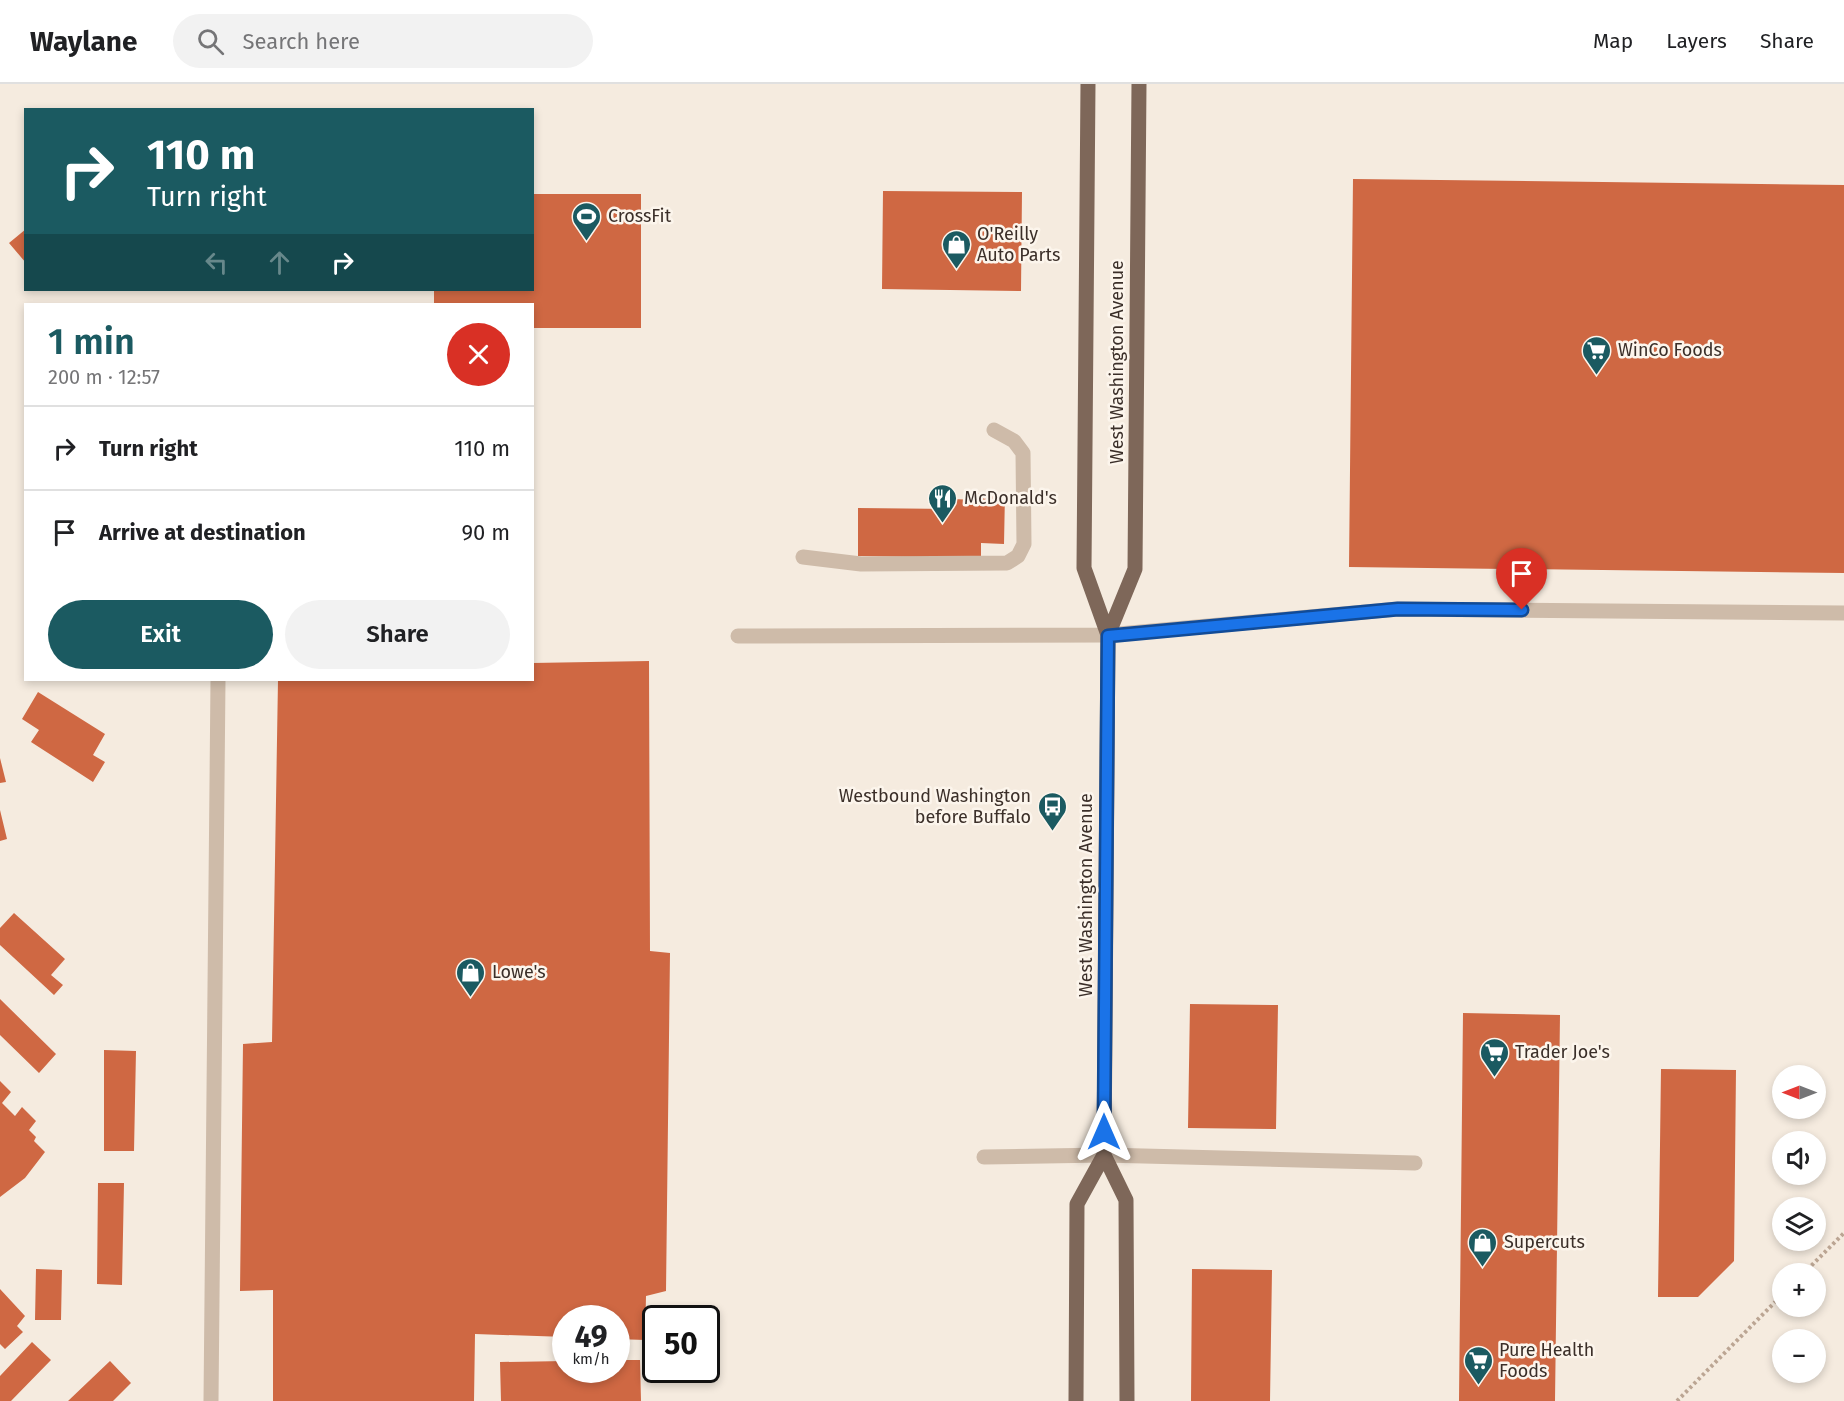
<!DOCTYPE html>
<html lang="en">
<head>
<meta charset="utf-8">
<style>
  body { margin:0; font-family:"Fira Sans",sans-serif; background:#f2f2f2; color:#202124; height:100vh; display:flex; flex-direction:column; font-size:22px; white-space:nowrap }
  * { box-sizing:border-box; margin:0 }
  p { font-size:20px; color:#757577 }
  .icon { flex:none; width:33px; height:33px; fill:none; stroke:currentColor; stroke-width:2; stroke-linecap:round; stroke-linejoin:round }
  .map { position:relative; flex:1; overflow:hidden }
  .sheet { position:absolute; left:24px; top:219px; width:510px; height:378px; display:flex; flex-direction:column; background:#fff; border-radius:0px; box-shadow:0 3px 9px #0003 }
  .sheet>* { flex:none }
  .guide { position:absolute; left:24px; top:24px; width:510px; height:183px; border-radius:0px; box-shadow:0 3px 9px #0003; background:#1b5a61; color:#fff; overflow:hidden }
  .needle { width:39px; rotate:270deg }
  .controls { position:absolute; left:1772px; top:981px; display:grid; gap:12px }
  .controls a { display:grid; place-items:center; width:54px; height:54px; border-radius:50%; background:#fff; box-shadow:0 3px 9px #0003; font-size:30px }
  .speed { position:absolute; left:552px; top:1221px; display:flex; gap:12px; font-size:30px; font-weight:700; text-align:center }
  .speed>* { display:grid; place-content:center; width:78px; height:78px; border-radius:50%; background:#fff; box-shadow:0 3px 9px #0003; line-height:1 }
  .speed small { font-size:15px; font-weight:400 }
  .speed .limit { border:3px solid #111; border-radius:9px; background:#fff; color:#111 }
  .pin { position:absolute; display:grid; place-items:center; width:51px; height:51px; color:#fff; margin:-62px -26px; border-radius:50% 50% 50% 0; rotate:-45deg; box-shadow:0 0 6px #0007 }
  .pin .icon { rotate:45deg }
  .me { position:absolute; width:66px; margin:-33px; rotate:0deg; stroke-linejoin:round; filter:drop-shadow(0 0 4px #0008) }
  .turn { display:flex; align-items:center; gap:21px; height:126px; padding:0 24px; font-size:27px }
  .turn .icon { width:78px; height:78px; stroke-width:2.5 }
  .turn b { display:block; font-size:42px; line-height:51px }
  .lanes { display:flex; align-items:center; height:57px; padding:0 24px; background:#0003; justify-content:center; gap:30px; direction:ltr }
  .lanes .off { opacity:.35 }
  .round { display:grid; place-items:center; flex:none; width:63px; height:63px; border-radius:32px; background:#f2f2f2 }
  .overview { display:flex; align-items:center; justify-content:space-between; height:102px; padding:0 24px }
  h1 { font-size:36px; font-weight:600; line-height:45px; color:#1b5a61 }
  .primary-button { display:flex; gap:12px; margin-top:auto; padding:12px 24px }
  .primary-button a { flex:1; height:69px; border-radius:36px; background:#1b5a61; color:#fff; font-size:24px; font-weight:600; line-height:69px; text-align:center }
  .primary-button a+a { background:#f2f2f2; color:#202124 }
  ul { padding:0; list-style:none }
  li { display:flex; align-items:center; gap:18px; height:84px; padding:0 24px; border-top:2px solid #e0e0e0 }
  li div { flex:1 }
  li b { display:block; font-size:22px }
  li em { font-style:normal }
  header { display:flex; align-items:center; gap:36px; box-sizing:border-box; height:84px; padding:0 30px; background:#fff; border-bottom:2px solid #e0e0e0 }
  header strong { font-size:28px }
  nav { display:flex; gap:33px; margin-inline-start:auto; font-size:21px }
  .search { width:420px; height:54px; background:#f2f2f2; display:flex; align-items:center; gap:15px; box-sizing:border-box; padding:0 21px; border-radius:33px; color:#757577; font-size:22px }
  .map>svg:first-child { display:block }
</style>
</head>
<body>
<header>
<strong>Waylane</strong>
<div class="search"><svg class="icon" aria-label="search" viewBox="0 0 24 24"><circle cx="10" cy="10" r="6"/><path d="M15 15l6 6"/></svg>Search here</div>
<nav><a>Map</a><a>Layers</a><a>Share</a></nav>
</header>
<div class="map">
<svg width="1844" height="1317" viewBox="0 0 1844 1317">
  <rect width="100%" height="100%" fill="#f5ebdf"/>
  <!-- building -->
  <path fill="#cf6843" d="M1353 95 1844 101V489L1349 483Z
    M883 107 1022 108 1021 207 882 205Z
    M532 110H641V244H532V220H434V206H532Z
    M26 145V179L9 159Z
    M978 409H1005L1004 460 981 459V474L858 472V424L952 425V415L978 416Z
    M649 577 650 867 670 869 666 1207 646 1212 645 1256 616 1255V1234H566V1253L475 1250 474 1317H273V1206L240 1207 243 960 272 958 278 596H532V579Z
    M38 608 105 650 93 671 105 678 93 698 31 658 39 646 22 635Z
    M0 674 6 698 0 699Z
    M0 726 7 755 0 757Z
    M14 829 65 875 51 891 63 901 54 911 0 861V844Z
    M0 915 56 970 39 989 0 951Z
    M1190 920 1278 921 1276 1045 1188 1044Z
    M1463 929 1560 931 1555 1317H1459Z
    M104 966 136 967 134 1067H104Z
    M1661 985 1736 986 1734 1177 1698 1213H1658Z
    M0 997 11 1008 2 1019 15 1032 22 1023 36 1037 29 1046 36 1053 34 1057 45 1068 25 1094 0 1113Z
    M98 1099H124L122 1201 97 1200Z
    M36 1185 62 1186 61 1236H35Z
    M1192 1185 1272 1186 1270 1317H1191Z
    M0 1205 25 1232 17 1242 23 1248 5 1265 0 1260Z
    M32 1258 51 1276 11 1317H0V1292Z
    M656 1271V1286H660V1292L645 1293 644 1272Z
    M616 1276H640L641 1317H501L500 1278 566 1277V1286H616Z
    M110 1277 131 1299 113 1317H68Z"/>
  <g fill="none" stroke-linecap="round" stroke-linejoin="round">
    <!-- path -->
    <path stroke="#bba593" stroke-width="4" stroke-dasharray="3 3" stroke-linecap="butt" d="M1803 1190 1844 1149
      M1677 1317 1782 1211"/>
    <!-- minor -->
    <path stroke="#cebba9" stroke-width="15" d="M803 473 861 480 1007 479 1018 472 1024 460 1023 369 1014 357 994 346
      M738 552 1108 551 1398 525 1844 529
      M984 1073 1104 1071 1415 1079
      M211 1317 218 596"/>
    <!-- major -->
    <path stroke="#7e6759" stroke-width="15" d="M1088 0 1084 484 1108 551 1104 1071 1126 1116 1127 1317
      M1108 551 1135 485 1139 0
      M1076 1317 1077 1120 1104 1071"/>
  </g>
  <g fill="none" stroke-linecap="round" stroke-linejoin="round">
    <defs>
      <path id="route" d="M1104 1048 1108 552 1398 525 1522 526"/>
    </defs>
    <!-- route casing -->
    <use href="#route" stroke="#114b97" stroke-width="15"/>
    <!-- route -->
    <use href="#route" stroke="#1a73e8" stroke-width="10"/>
  </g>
  <!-- icons -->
  <defs>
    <symbol id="stadium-pin" viewBox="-11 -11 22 30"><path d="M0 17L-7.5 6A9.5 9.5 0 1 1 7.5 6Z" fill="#1b5a61" stroke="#fcf5ec"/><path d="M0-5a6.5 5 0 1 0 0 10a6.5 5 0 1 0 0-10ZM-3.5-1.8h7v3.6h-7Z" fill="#fff"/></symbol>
    <symbol id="shop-pin" viewBox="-11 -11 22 30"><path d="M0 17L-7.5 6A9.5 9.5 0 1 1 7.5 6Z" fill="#1b5a61" stroke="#fcf5ec"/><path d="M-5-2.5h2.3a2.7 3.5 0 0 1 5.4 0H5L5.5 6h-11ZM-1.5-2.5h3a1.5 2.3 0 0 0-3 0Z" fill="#fff"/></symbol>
    <symbol id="supermarket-pin" viewBox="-11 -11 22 30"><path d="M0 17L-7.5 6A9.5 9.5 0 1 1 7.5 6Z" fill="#1b5a61" stroke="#fcf5ec"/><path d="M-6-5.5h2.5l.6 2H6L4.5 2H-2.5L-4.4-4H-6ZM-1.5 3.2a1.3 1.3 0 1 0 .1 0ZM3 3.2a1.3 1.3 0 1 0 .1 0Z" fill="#fff"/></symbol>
    <symbol id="restaurant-pin" viewBox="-11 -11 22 30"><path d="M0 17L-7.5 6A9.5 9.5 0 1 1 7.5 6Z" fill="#1b5a61" stroke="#fcf5ec"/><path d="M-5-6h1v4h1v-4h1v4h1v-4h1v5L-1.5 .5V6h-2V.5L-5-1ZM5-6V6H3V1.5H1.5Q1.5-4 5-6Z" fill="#fff"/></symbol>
    <symbol id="bus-pin" viewBox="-11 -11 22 30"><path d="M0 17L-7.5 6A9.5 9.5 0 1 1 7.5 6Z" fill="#1b5a61" stroke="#fcf5ec"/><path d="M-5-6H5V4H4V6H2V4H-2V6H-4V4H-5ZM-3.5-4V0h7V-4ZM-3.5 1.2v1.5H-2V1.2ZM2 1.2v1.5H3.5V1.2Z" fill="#fff"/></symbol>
  </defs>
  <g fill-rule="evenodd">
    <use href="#stadium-pin" x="570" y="116" width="33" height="45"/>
    <use href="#shop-pin" x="940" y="144" width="33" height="45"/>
    <use href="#supermarket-pin" x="1580" y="250" width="33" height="45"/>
    <use href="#restaurant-pin" x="926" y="398" width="33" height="45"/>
    <use href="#bus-pin" x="1036" y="706" width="33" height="45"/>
    <use href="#shop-pin" x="454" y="872" width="33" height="45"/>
    <use href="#supermarket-pin" x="1478" y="952" width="33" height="45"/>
    <use href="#shop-pin" x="1466" y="1142" width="33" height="45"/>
    <use href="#supermarket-pin" x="1462" y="1260" width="33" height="45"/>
  </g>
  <g text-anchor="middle" stroke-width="5" stroke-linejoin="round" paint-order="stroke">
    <!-- poi labels -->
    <g font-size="18" fill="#3b2f29" stroke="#fcf5ec" text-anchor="start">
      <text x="608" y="138">CrossFit</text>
      <text x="977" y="156">O'Reilly<tspan x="977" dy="21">Auto Parts</tspan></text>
      <text x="1618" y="272">WinCo Foods</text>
      <text x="964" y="420">McDonald's</text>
      <text x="1031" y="718" text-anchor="end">Westbound Washington<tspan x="1031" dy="21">before Buffalo</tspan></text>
      <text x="492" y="894">Lowe's</text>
      <text x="1515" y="974">Trader Joe's</text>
      <text x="1504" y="1164">Supercuts</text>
      <text x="1499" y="1272">Pure Health<tspan x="1499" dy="21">Foods</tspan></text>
    </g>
    <!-- street labels -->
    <g font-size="18" fill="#3b2f29" stroke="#fcf5ec">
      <text transform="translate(1117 278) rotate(-90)" y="6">West Washington Avenue</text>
      <text transform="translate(1086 811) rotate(-90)" y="6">West Washington Avenue</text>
    </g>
  </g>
</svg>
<div class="controls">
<a><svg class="needle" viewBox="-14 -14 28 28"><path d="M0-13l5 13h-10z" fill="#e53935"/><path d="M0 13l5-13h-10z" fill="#757577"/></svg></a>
<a><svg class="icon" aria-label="sound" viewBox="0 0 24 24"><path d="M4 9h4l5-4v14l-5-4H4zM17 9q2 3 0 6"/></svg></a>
<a><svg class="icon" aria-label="layers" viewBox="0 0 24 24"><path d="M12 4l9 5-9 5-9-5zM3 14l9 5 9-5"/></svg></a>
<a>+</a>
<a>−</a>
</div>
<div class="speed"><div>49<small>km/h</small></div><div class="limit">50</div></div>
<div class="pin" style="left:1522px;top:526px;background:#d93025"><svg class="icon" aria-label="arrive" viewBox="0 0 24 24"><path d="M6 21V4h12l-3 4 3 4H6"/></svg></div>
<svg class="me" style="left:1104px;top:1048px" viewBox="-20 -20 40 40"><path d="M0-17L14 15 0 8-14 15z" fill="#1a73e8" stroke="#fff" stroke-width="4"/></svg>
<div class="guide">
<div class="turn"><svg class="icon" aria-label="right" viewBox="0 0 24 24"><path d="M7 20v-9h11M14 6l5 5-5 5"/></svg><div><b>110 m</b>Turn right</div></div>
<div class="lanes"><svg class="icon off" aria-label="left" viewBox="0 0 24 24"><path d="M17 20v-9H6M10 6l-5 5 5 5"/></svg><svg class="icon off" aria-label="ahead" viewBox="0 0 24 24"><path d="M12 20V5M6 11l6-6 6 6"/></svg><svg class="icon" aria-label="right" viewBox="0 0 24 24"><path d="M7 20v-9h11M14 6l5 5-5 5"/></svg></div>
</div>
<section class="sheet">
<div class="overview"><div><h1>1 min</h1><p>200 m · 12:57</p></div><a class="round" style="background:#d93025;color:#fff"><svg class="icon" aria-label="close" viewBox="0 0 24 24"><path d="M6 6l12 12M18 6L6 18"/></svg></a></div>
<ul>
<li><svg class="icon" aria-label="right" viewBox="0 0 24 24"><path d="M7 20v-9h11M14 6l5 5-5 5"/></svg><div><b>Turn right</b></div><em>110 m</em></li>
<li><svg class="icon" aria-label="arrive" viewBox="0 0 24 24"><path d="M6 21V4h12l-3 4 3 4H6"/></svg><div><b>Arrive at destination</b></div><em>90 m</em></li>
</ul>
<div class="primary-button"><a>Exit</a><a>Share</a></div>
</section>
</div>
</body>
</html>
